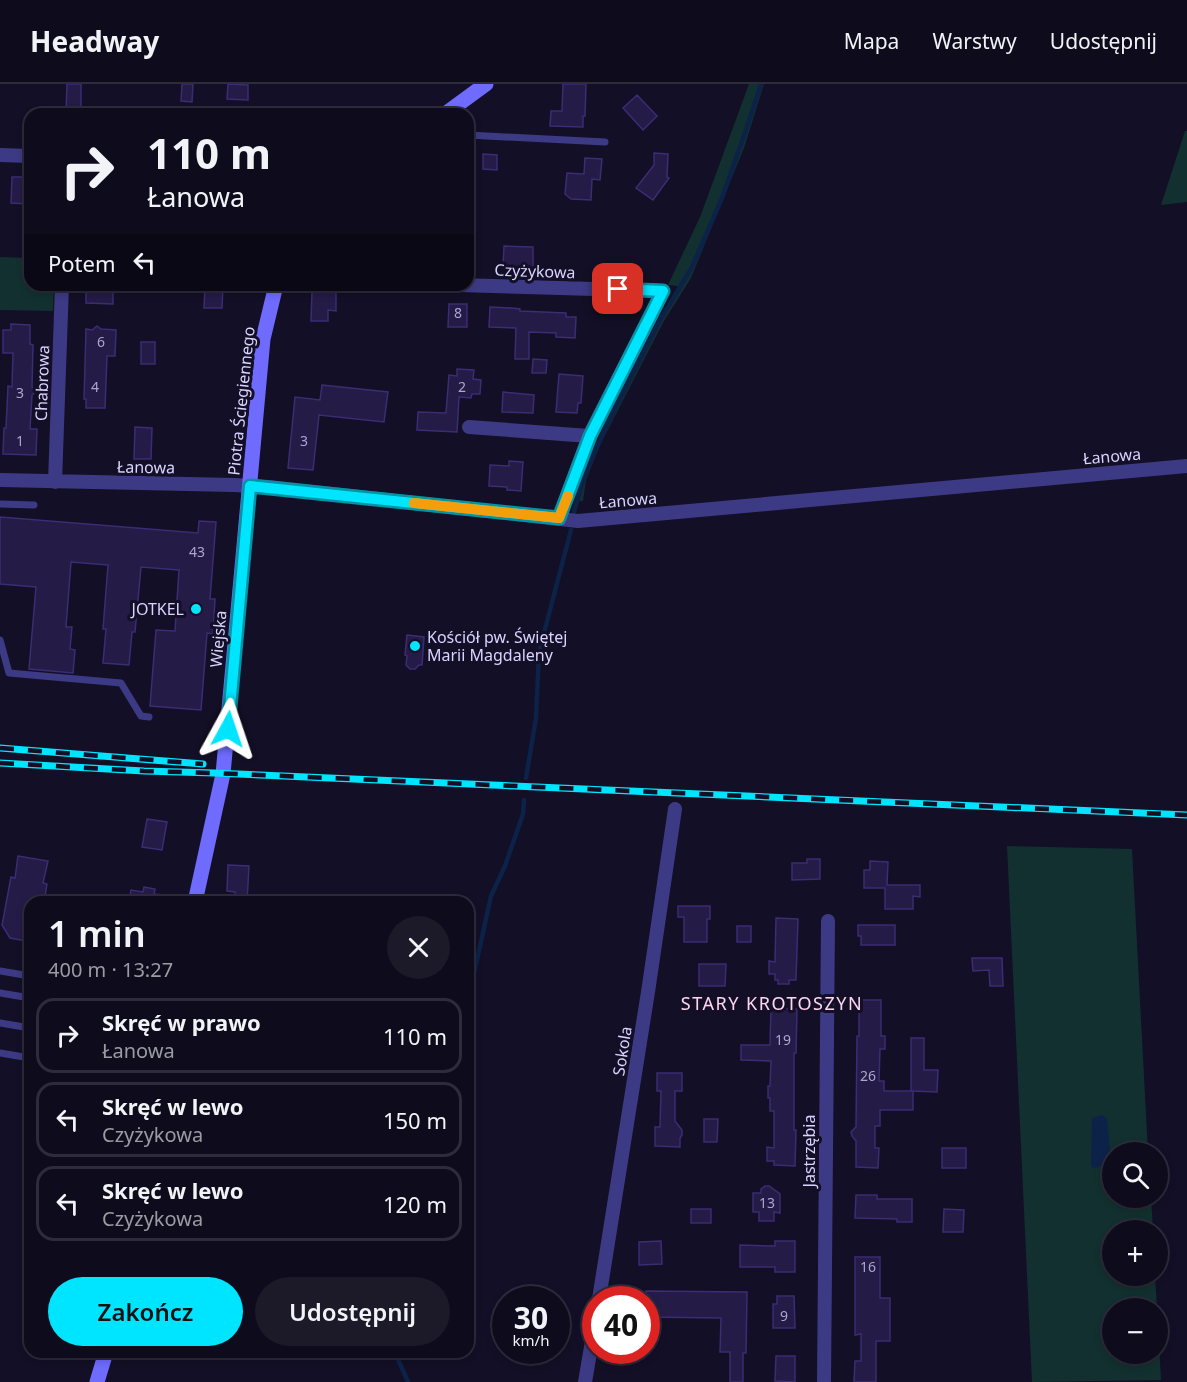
<!DOCTYPE html>
<html lang="pl">
<head>
<meta charset="utf-8">
<style>
  body { margin:0; font-family:"Noto Sans",sans-serif; background:#1c1929; color:#f1f3f6; height:100vh; display:flex; flex-direction:column; font-size:22px; white-space:nowrap }
  * { box-sizing:border-box; margin:0 }
  p { font-size:20px; color:#9b9ba3 }
  .icon { flex:none; width:33px; height:33px; fill:none; stroke:currentColor; stroke-width:2; stroke-linecap:round; stroke-linejoin:round }
  .map { position:relative; flex:1; overflow:hidden }
  .panel { position:absolute; left:24px; top:812px; width:450px; height:462px; display:flex; flex-direction:column; background:#0e0b1c; border-radius:18px; box-shadow:0 3px 9px #0003,0 0 0 2px #2e2b3b }
  .panel>* { flex:none }
  .banner { position:absolute; left:24px; top:24px; width:450px; height:183px; border-radius:18px; box-shadow:0 3px 9px #0003,0 0 0 2px #2e2b3b; background:#0e0b1c; color:#f1f3f6; overflow:hidden }
  .tools { position:absolute; left:1102px; top:1058px; display:grid; gap:12px }
  .tools a { display:grid; place-items:center; width:66px; height:66px; border-radius:50%; background:#0e0b1c; box-shadow:0 3px 9px #0003,0 0 0 2px #2e2b3b; font-size:30px }
  .speed { position:absolute; left:492px; top:1202px; display:flex; gap:12px; font-size:30px; font-weight:700; text-align:center }
  .speed>* { display:grid; place-content:center; width:78px; height:78px; border-radius:50%; background:#0e0b1c; box-shadow:0 3px 9px #0003,0 0 0 2px #2e2b3b; line-height:1 }
  .speed small { font-size:15px; font-weight:400 }
  .speed .limit { border:9px solid #d22; background:#fff; color:#111 }
  .pin { position:absolute; display:grid; place-items:center; width:51px; height:51px; color:#fff; margin:-26px; border-radius:12px; box-shadow:0 3px 9px #0006 }
  .me { position:absolute; width:66px; margin:-33px; rotate:5deg; stroke-linejoin:round; filter:drop-shadow(0 0 4px #0008) }
  .turn { display:flex; align-items:center; gap:21px; height:126px; padding:0 24px; font-size:27px }
  .turn .icon { width:78px; height:78px; stroke-width:2.5 }
  .turn b { display:block; font-size:42px; line-height:51px }
  .then { display:flex; align-items:center; height:57px; padding:0 24px; background:#0003; gap:12px; font-size:22px }
  .round { display:grid; place-items:center; flex:none; width:63px; height:63px; border-radius:32px; background:#1c1929 }
  .head { display:flex; align-items:center; justify-content:space-between; height:102px; padding:0 24px }
  h1 { font-size:36px; font-weight:600; line-height:45px }
  .primary-button { display:flex; gap:12px; margin-top:auto; padding:12px 24px }
  .primary-button a { flex:1; height:69px; border-radius:36px; background:#00e5ff; color:#111; font-size:24px; font-weight:600; line-height:69px; text-align:center }
  .primary-button a+a { background:#1c1929; color:#f1f3f6 }
  ul { padding:0; list-style:none }
  li { display:flex; align-items:center; gap:18px; height:75px; margin:0 12px 9px; padding:0 12px; border:3px solid #2e2b3b; border-radius:18px }
  li div { flex:1 }
  li b { display:block; font-size:22px }
  li em { font-style:normal }
  header { display:flex; align-items:center; gap:36px; box-sizing:border-box; height:84px; padding:0 30px; background:#0e0b1c; border-bottom:2px solid #2e2b3b }
  header strong { font-size:28px }
  nav { display:flex; gap:33px; margin-inline-start:auto; font-size:21px }
  .map>svg:first-child { display:block }
</style>
</head>
<body>
<header>
<strong>Headway</strong>
<nav><a>Mapa</a><a>Warstwy</a><a>Udostępnij</a></nav>
</header>
<div class="map">
<svg width="1187" height="1298" viewBox="0 0 1187 1298">
  <rect width="100%" height="100%" fill="#130f26"/>
  <!-- green -->
  <path fill="#12302f" d="M749 0H764L744 64 691 194 664 237 600 361 586 396 583 417H574C586 377 604 341 623 304 641 269 658 236 678 202L668 201 700 133Z
    M1185 47H1187V118L1161 121Z
    M0 173 30 174V201H54L53 227 0 226Z
    M1007 762 1132 765 1148 1068H1113V1113H1151L1153 1146H1113V1191H1155L1157 1224H1113V1269H1158V1238L1161 1296 1032 1298Z"/>
  <!-- water -->
  <path fill="#0c2248" d="M1102 1031 1107 1034 1111 1076 1106 1081 1093 1084 1091 1082 1092 1034Z"/>
  <g fill="none" stroke-linecap="round" stroke-linejoin="round">
    <!-- stream -->
    <path stroke="#0c2248" stroke-width="4.5" d="M574 428 584 393 606 343 659 238 692 183 722 114 745 49 761 0
      M526 694 536 634 539 568 571 446
      M468 917 491 812 505 782 523 730 524 716
      M397 1268V1273L408 1298"/>
  </g>
  <!-- building -->
  <path fill="#241b47" stroke="#3b2d73" stroke-width="1.5" d="M67 0H81V30H66Z
    M182 0H193L192 18 181 17Z
    M228 0 248 1V16L227 15Z
    M563 0H586L585 32H583V43L550 42 551 27H562Z
    M637 11 657 32 643 46 623 24Z
    M654 69 668 70 667 93 669 94 653 116 636 104 654 81Z
    M483 70 497 71V86L483 85Z
    M585 74 602 75 600 96 592 95 591 116 571 115 565 110 567 89 584 90Z
    M12 93H30V120L11 119Z
    M504 162 533 163V184L503 183Z
    M86 201H113V220L86 219Z
    M205 201H223L222 224H204Z
    M312 207 336 208V227L328 226V237H311Z
    M449 220H467V243H448Z
    M490 223 512 224 520 225V227L566 229V233H576L575 254 556 253V249L529 248V275H515L516 244 489 243Z
    M11 240 30 241V260L33 261 32 303 36 307 32 311 30 345H37L36 371 3 370 4 344H6L8 302 12 303 13 269H3V246H11Z
    M97 242 101 245 116 246 115 272H107L105 324H86V315H84L86 245 92 246Z
    M141 258H155V280H141Z
    M533 275 547 276 546 289H532Z
    M457 285 474 286 473 295 481 296 480 310H472L471 314 459 313 457 348 417 346 418 328 446 329 449 291 457 292Z
    M559 290 583 292 581 319H578L577 329 556 328Z
    M322 301 388 308 384 338 319 331 313 386 288 384 295 313 320 316Z
    M503 308 534 311 533 329 502 328Z
    M135 343 152 344 151 375H134Z
    M509 377 523 378 521 407 507 406V403L489 402 490 381 509 382Z
    M0 433 198 449 199 437 216 438 210 515H215L213 550 207 549 201 626 150 622 156 546 175 547 179 486 141 483 135 548H132L129 581 103 579 106 545H103L108 481 71 478 66 543H72L70 565 75 566 73 589 29 585 36 503 0 500Z
    M407 551 424 553 422 581H419L415 585H410L406 581 407 572 405 571Z
    M147 735 167 738 162 766 142 763Z
    M18 772 48 777 43 799 47 800 44 818H30V854L27 853 26 857 10 854 2 841 11 793 15 794Z
    M807 775H820V795L792 796V779H807Z
    M870 777 888 778 887 801H920V813L913 812V825H885V804H864V786H870Z
    M228 781 249 782 247 818H234L235 808 227 807Z
    M144 803 155 805 154 810 164 811 163 818H129L131 806 143 808Z
    M678 822H710V835H707V858H684V833H678Z
    M776 834 798 835 796 896H789V900H778V896H775V890H769V877L775 878Z
    M858 841H895V861H861V852H858Z
    M737 842H751V858H737Z
    M972 874H1002L1003 902H990L989 886 973 887Z
    M699 880H726L725 902H699Z
    M859 916H881V952H885V965H880L879 997H884V1007H913V1026H880V1042H875V1064H879L878 1084 856 1083V1057L852 1052 851 1048 856 1043 857 952H859Z
    M771 924 797 925 796 969H794V1046H796L795 1082 774 1081V1077H767V1063L774 1064V1027H770V1014H768V1002H770L771 977 741 976V961H770Z
    M911 954H924V986H938L937 1008 911 1007Z
    M657 989H682V1007H675V1037L682 1046V1051L680 1054V1063L655 1062V1043H660L661 1007H657Z
    M704 1035H718L717 1058H704Z
    M942 1064H966V1084H942Z
    M765 1102H769L780 1110V1129L774 1128V1137H759V1128H753V1109H761V1105Z
    M856 1111H877V1115H912V1138H897V1135L855 1134Z
    M691 1125H711V1139H691Z
    M944 1125 964 1126 963 1148H943Z
    M661 1157 662 1180 639 1181V1158Z
    M775 1157H795V1188H775V1183H740V1161L775 1162Z
    M855 1173H880V1214H890V1257H876V1298H854L855 1277H861V1250L855 1251Z
    M646 1207 747 1208 746 1269H743V1298H730V1268H720L721 1234 646 1233Z
    M777 1212H794L795 1244H773V1220H777Z
    M776 1272H795V1298L775 1297Z"/>
  <g fill="none" stroke-linecap="round" stroke-linejoin="round">
    <!-- lane -->
    <path stroke="#3d3a85" stroke-width="7" d="M468 51 605 58
      M0 420 34 421
      M0 556 9 589 121 599 141 632 149 633
      M0 887 30 892
      M0 909 30 914
      M0 939 30 944
      M0 969 30 974"/>
    <!-- street -->
    <path stroke="#3d3a85" stroke-width="14" d="M0 71 30 72
      M458 201 663 207 589 352 559 434
      M469 343 589 352
      M0 396 234 401 269 403 578 437 1187 382
      M55 398 62 201
      M599 1215 648 908 675 725
      M585 1298 596 1234
      M824 1298 828 837"/>
    <!-- secondary -->
    <path stroke="#6f6bff" stroke-width="15" d="M445 30 486 0
      M195 818 223 690 263 255 276 201
      M97 1298 106 1268"/>
    <defs>
      <path id="rail" d="M0 664 203 680
        M0 679 144 687 214 689 1187 731"/>
    </defs>
    <!-- rail casing -->
    <use href="#rail" stroke="#00e5ff" stroke-width="7"/>
    <!-- rail -->
    <use href="#rail" stroke="#130f26" stroke-width="4.5" stroke-dasharray="14" stroke-linecap="butt"/>
  </g>
  <g fill="none" stroke-linecap="round" stroke-linejoin="round">
    <defs>
      <path id="route" d="M228 645 250 402 559 434 590 352 663 207 618 205"/>
    </defs>
    <!-- route casing -->
    <use href="#route" stroke="#0095a6" stroke-width="15"/>
    <!-- route -->
    <use href="#route" stroke="#00e5ff" stroke-width="10"/>
    <!-- slow -->
    <path stroke="#f59e0b" stroke-width="10" d="M414 419 559 434 568 412"/>
  </g>
  <!-- markers -->
  <g fill="#00e5ff" stroke="#130f26" stroke-width="2">
    <circle cx="196" cy="525" r="6"/>
    <circle cx="415" cy="562" r="6"/>
  </g>
  <g text-anchor="middle" stroke-width="6" stroke-linejoin="round" paint-order="stroke">
    <!-- number labels -->
    <g font-size="14" fill="#aca6d1">
      <text x="458" y="234">8</text>
      <text x="101" y="263">6</text>
      <text x="95" y="308">4</text>
      <text x="462" y="308">2</text>
      <text x="20" y="314">3</text>
      <text x="20" y="362">1</text>
      <text x="304" y="362">3</text>
      <text x="197" y="473">43</text>
      <text x="783" y="961">19</text>
      <text x="868" y="997">26</text>
      <text x="767" y="1124">13</text>
      <text x="868" y="1188">16</text>
      <text x="784" y="1237">9</text>
    </g>
    <!-- street labels -->
    <g font-size="16" fill="#d9d4ff" stroke="#130f26">
      <text transform="translate(535 187) rotate(2)" y="6">Czyżykowa</text>
      <text transform="translate(42 299) rotate(-88)" y="6">Chabrowa</text>
      <text transform="translate(241 317) rotate(-84)" y="6">Piotra Ściegiennego</text>
      <text transform="translate(1112 372) rotate(-5)" y="6">Łanowa</text>
      <text transform="translate(146 383) rotate(1)" y="6">Łanowa</text>
      <text transform="translate(628 416) rotate(-5)" y="6">Łanowa</text>
      <text transform="translate(218 555) rotate(-85)" y="6">Wiejska</text>
      <text transform="translate(622 967) rotate(-81)" y="6">Sokola</text>
      <text transform="translate(809 1067) rotate(-90)" y="6">Jastrzębia</text>
    </g>
    <!-- poi labels -->
    <g font-size="16" fill="#d9d4ff" stroke="#130f26" text-anchor="end">
      <text x="184" y="531">JOTKEL</text>
      <text x="427" y="559" text-anchor="start">Kościół pw. Świętej<tspan x="427" dy="18">Marii Magdaleny</tspan></text>
    </g>
    <!-- neighbourhood labels -->
    <g font-size="18" letter-spacing="1.5" fill="#ffd6f0" stroke="#130f26">
      <text x="772" y="926">STARY KROTOSZYN</text>
    </g>
  </g>
</svg>
<div class="tools">
<a><svg class="icon" aria-label="search" viewBox="0 0 24 24"><circle cx="10" cy="10" r="6"/><path d="M15 15l6 6"/></svg></a>
<a>+</a>
<a>−</a>
</div>
<div class="speed"><div>30<small>km/h</small></div><div class="limit">40</div></div>
<div class="pin" style="left:618px;top:205px;background:#d93025"><svg class="icon" aria-label="arrive" viewBox="0 0 24 24"><path d="M6 21V4h12l-3 4 3 4H6"/></svg></div>
<svg class="me" style="left:228px;top:645px" viewBox="-20 -20 40 40"><path d="M0-17L14 15 0 8-14 15z" fill="#00e5ff" stroke="#fff" stroke-width="4"/></svg>
<div class="banner">
<div class="turn"><svg class="icon" aria-label="right" viewBox="0 0 24 24"><path d="M7 20v-9h11M14 6l5 5-5 5"/></svg><div><b>110 m</b>Łanowa</div></div>
<div class="then">Potem<svg class="icon" aria-label="left" viewBox="0 0 24 24"><path d="M17 20v-9H6M10 6l-5 5 5 5"/></svg></div>
</div>
<section class="panel">
<div class="head"><div><h1>1 min</h1><p>400 m · 13:27</p></div><a class="round"><svg class="icon" aria-label="close" viewBox="0 0 24 24"><path d="M6 6l12 12M18 6L6 18"/></svg></a></div>
<ul>
<li><svg class="icon" aria-label="right" viewBox="0 0 24 24"><path d="M7 20v-9h11M14 6l5 5-5 5"/></svg><div><b>Skręć w prawo</b><p>Łanowa</p></div><em>110 m</em></li>
<li><svg class="icon" aria-label="left" viewBox="0 0 24 24"><path d="M17 20v-9H6M10 6l-5 5 5 5"/></svg><div><b>Skręć w lewo</b><p>Czyżykowa</p></div><em>150 m</em></li>
<li><svg class="icon" aria-label="left" viewBox="0 0 24 24"><path d="M17 20v-9H6M10 6l-5 5 5 5"/></svg><div><b>Skręć w lewo</b><p>Czyżykowa</p></div><em>120 m</em></li>
</ul>
<div class="primary-button"><a>Zakończ</a><a>Udostępnij</a></div>
</section>
</div>
</body>
</html>
